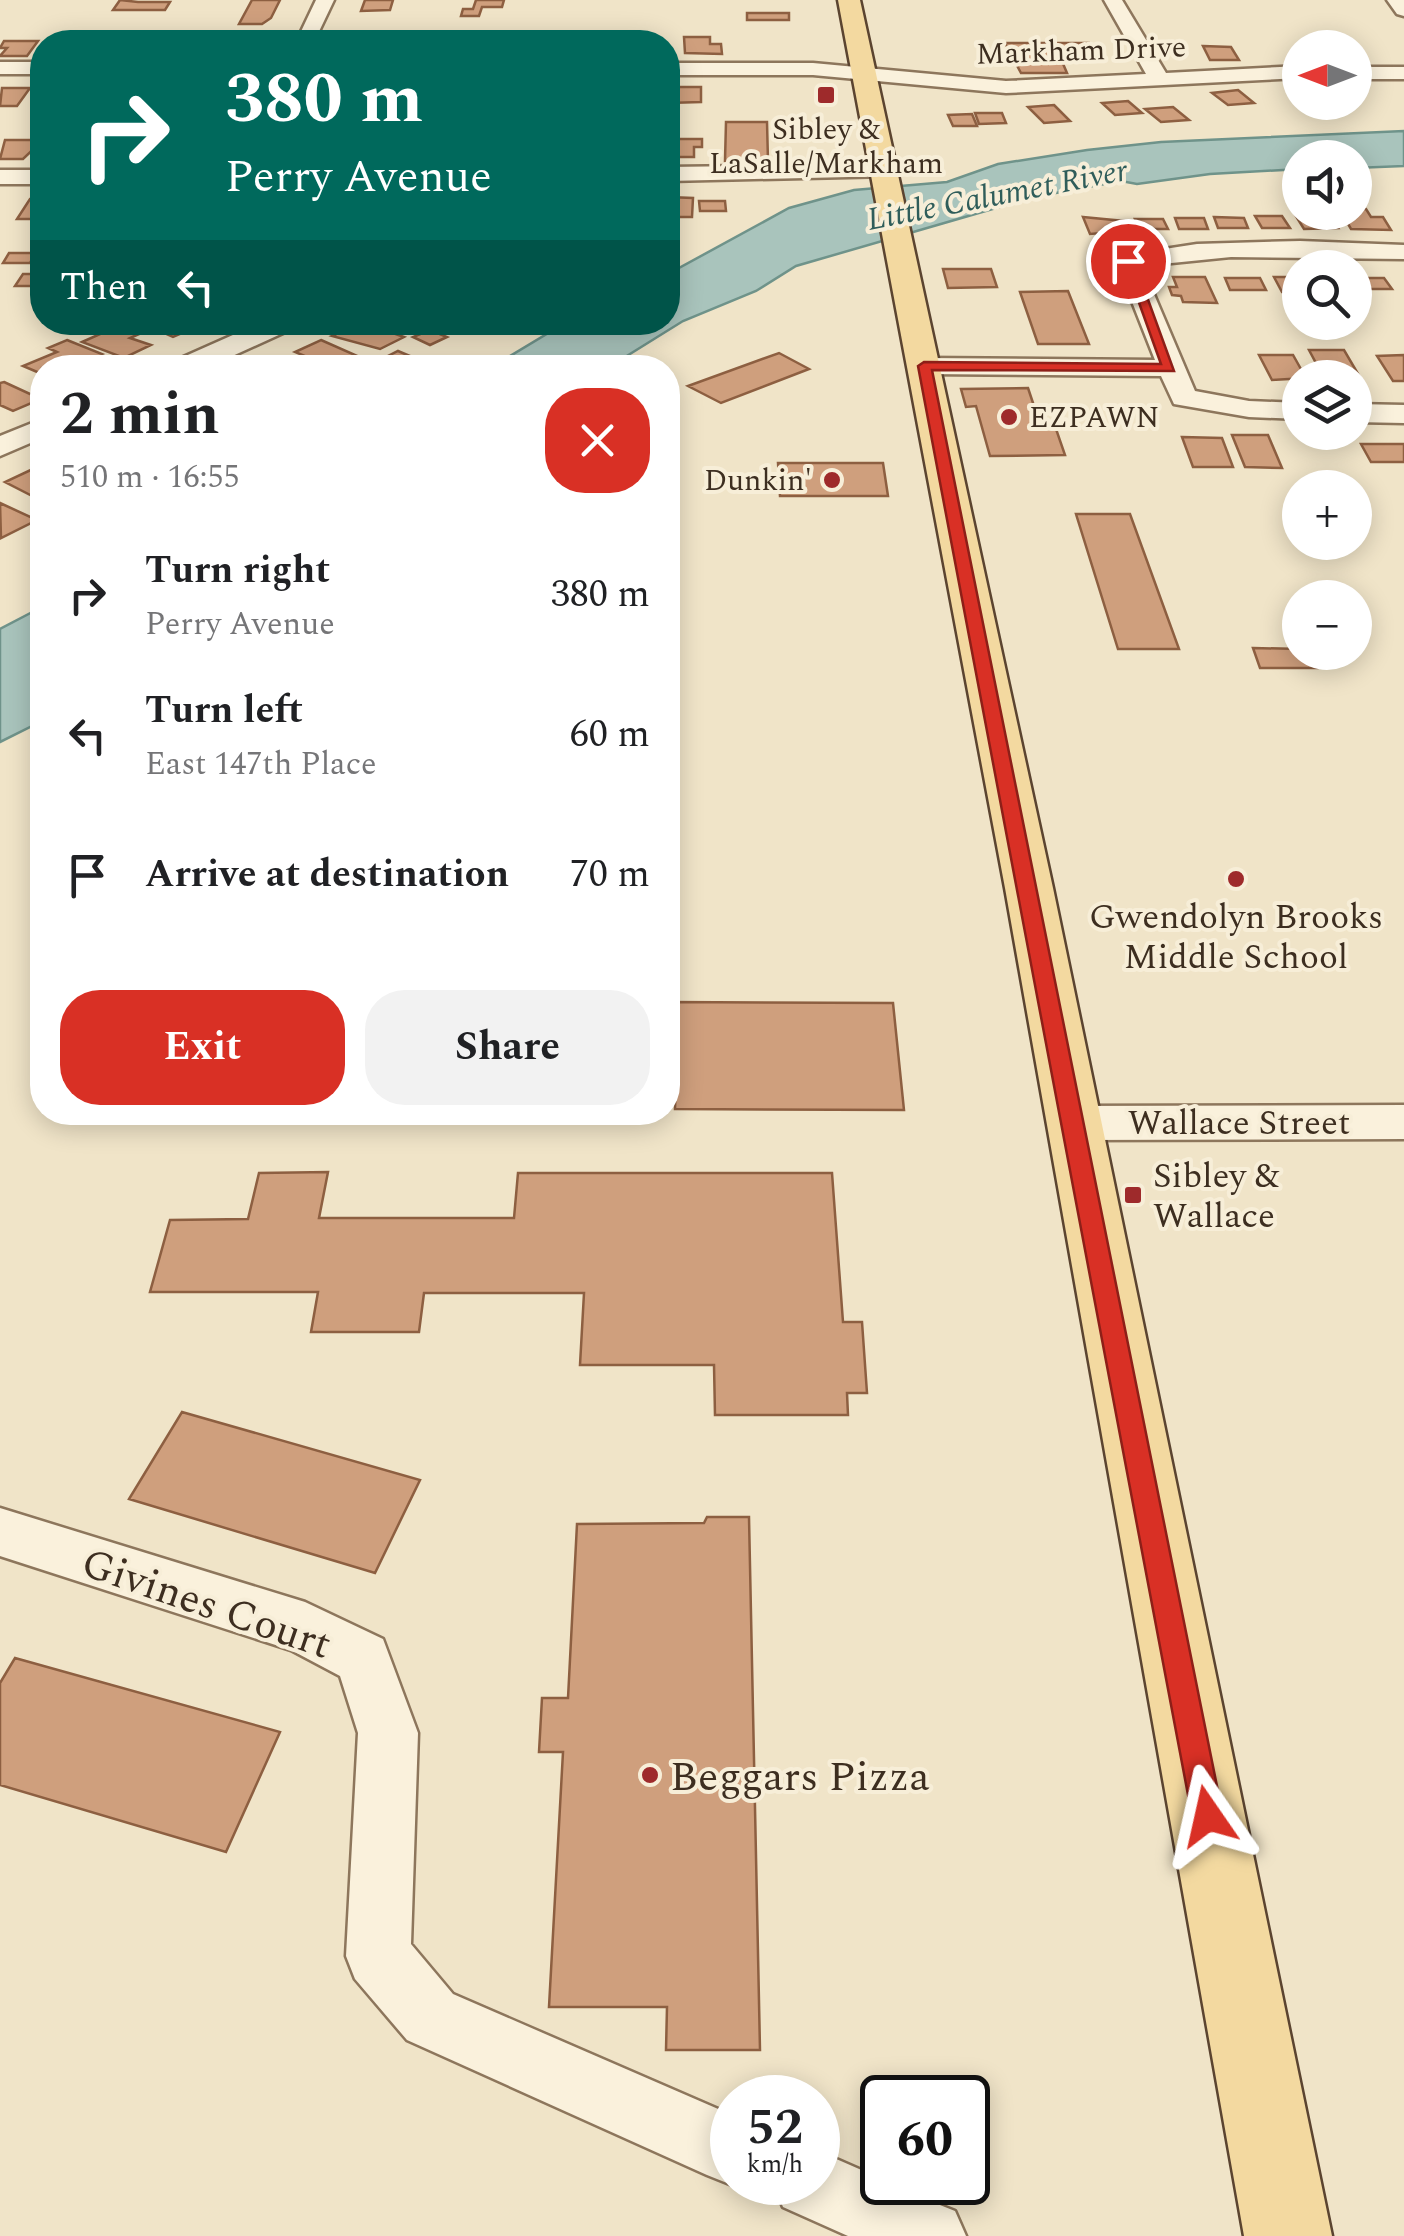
<!DOCTYPE html>
<html lang="en">
<head>
<meta charset="utf-8">
<style>
  body { margin:0; font-family:Spectral,serif; background:#f2f2f2; color:#202124; height:100vh; display:flex; flex-direction:column; font-size:38px; white-space:nowrap }
  * { box-sizing:border-box; margin:0 }
  p { font-size:32px; color:#757577 }
  .icon { flex:none; width:55px; height:55px; fill:none; stroke:currentColor; stroke-width:2; stroke-linecap:round; stroke-linejoin:round }
  .map { position:relative; flex:1; overflow:hidden }
  .side { position:absolute; left:30px; top:355px; width:650px; height:770px; display:flex; flex-direction:column; background:#fff; border-radius:40px; box-shadow:0 5px 25px #0003 }
  .side>* { flex:none }
  .hud { position:absolute; left:30px; top:30px; width:650px; height:305px; border-radius:40px; box-shadow:0 5px 25px #0003; background:#00695c; color:#fff; overflow:hidden }
  .needle { width:65px; rotate:270deg }
  .buttons { position:absolute; left:1282px; top:30px; display:grid; gap:20px }
  .buttons a { display:grid; place-items:center; width:90px; height:90px; border-radius:50%; background:#fff; box-shadow:0 5px 25px #0003; font-size:50px }
  .speed { position:absolute; left:710px; top:2075px; display:flex; gap:20px; font-size:50px; font-weight:700; text-align:center }
  .speed>* { display:grid; place-content:center; width:130px; height:130px; border-radius:50%; background:#fff; box-shadow:0 5px 25px #0003; line-height:1 }
  .speed small { font-size:25px; font-weight:400 }
  .speed .limit { border:5px solid #111; border-radius:15px; background:#fff; color:#111 }
  .pin { position:absolute; display:grid; place-items:center; width:85px; height:85px; color:#fff; margin:-42px; border:5px solid #fff; border-radius:50%; box-shadow:0 2px 10px #0007 }
  .me { position:absolute; width:110px; margin:-55px; rotate:349deg; stroke-linejoin:round; filter:drop-shadow(0 0 8px #0008) }
  .turn { display:flex; align-items:center; gap:35px; height:210px; padding:0 30px; font-size:45px }
  .turn .icon { width:130px; height:130px; stroke-width:2.5 }
  .turn b { display:block; font-size:70px; line-height:85px }
  .then { display:flex; align-items:center; height:95px; padding:0 30px; background:#0003; gap:20px; font-size:38px }
  .round { display:grid; place-items:center; flex:none; width:105px; height:105px; border-radius:40px; background:#f2f2f2 }
  .overview { display:flex; align-items:center; justify-content:space-between; height:170px; padding:0 30px }
  h1 { font-size:60px; font-weight:700; line-height:75px }
  .button { display:flex; gap:20px; margin-top:auto; padding:20px 30px }
  .button a { flex:1; height:115px; border-radius:40px; background:#d93025; color:#fff; font-size:40px; font-weight:700; line-height:115px; text-align:center }
  .button a+a { background:#f2f2f2; color:#202124 }
  ul { padding:0; list-style:none }
  li { display:flex; align-items:center; gap:30px; height:140px; padding:0 30px }
  li div { flex:1 }
  li b { display:block; font-size:38px }
  li em { font-style:normal }
  .map>svg:first-child { display:block }
</style>
</head>
<body>
<div class="map">
<svg width="1404" height="2236" viewBox="0 0 1404 2236">
  <rect width="100%" height="100%" fill="#f0e4c8"/>
  <!-- water -->
  <path fill="#a9c4bc" stroke="#6f938a" stroke-width="2.5" d="M1404 131V166L1355 168V158H1300V169L1210 174 1137 184 1121 181 1034 197 796 266 756 291 683 321 609 367 490 368 565 323 668 322V274L789 208 854 190 947 182 998 164 1087 150 1161 142Z
    M42 607V721L0 742V629Z"/>
  <!-- building -->
  <path fill="#cf9f7d" stroke="#8d5f41" stroke-width="2.5" d="M120 0 138 2H170L165 10H113Z
    M252 0H280L271 18 262 24H239Z
    M365 0H393L390 10 361 11Z
    M476 0H504L502 7H482L479 16H461L463 9H473Z
    M747 13H789V20H747Z
    M684 37H710V44H721L722 54 685 53Z
    M4 41H38L27 56H0L7 48H0Z
    M1005 43H1089L1092 52H1058L1067 73H1021Z
    M1203 46 1231 47 1239 60H1210Z
    M673 87H701V102L668 103Z
    M2 88H30L17 106H0Z
    M1238 90 1254 103 1228 105 1212 93Z
    M1128 101 1142 113 1115 115 1102 103Z
    M1054 105 1070 121 1044 123 1028 107Z
    M1173 107 1189 120 1161 122 1145 109Z
    M975 113H1002L1006 123 979 124Z
    M972 114 977 126H953L948 115Z
    M726 122H767L768 161H725Z
    M668 139H702V147H694V157H668Z
    M5 140H42V141L23 159H0Z
    M668 197 693 198 692 217H668Z
    M30 199H42V219H17Z
    M699 201H725L726 211H700Z
    M1355 209H1366L1371 217H1383L1391 230 1351 229 1344 217H1354L1352 212Z
    M1294 213H1327L1338 228 1304 229Z
    M1255 216H1282L1290 228H1262Z
    M1083 217 1124 221 1128 231 1090 234Z
    M1214 217 1244 218 1248 228H1218Z
    M1175 218H1204L1208 229H1179Z
    M1135 219H1163L1168 229H1140Z
    M9 253H36L30 263H3Z
    M943 269H991L997 287 948 288Z
    M23 274H42V286H15Z
    M1173 277H1205L1217 303 1183 302 1181 296 1172 295 1169 287H1177Z
    M1274 277H1300V292H1282Z
    M1225 278H1260L1266 290H1230Z
    M1355 278H1384L1392 289H1361Z
    M1068 291 1089 344H1038L1020 292Z
    M140 322H195L201 325 173 337Z
    M362 322 404 337 380 349 332 336Z
    M118 326 139 334 130 338 151 345 124 358 82 342Z
    M430 330 447 337 430 345 413 337Z
    M67 340 102 354 71 368H42V374L23 366 57 352 48 348Z
    M321 340 362 358 333 368 295 352Z
    M1309 350H1344L1364 384H1355V378H1324Z
    M398 351 417 359 398 367 380 360Z
    M779 353 809 369 721 403 688 386Z
    M1259 355H1293L1306 378 1272 380Z
    M1404 355V381H1393L1377 356Z
    M4 382 41 399 13 411 0 405V383Z
    M1028 388 1041 427 1055 426 1065 455 990 456 976 406 966 407 961 389Z
    M1232 435H1268L1282 468 1245 467Z
    M1182 437 1222 438 1233 467H1193Z
    M1361 444H1404V462H1371Z
    M778 463H883L888 496H780Z
    M35 468 42 472V501L5 482Z
    M0 503 37 520 1 538Z
    M1076 514H1130L1179 649H1118Z
    M1253 648 1300 649V652H1311L1317 668H1260Z
    M668 1002 893 1003 904 1110 675 1109 677 1039H668Z
    M328 1172 319 1218H514L518 1173H832L843 1322H862L867 1393H847L848 1415H715L714 1365H580L584 1293H424L419 1332H311L318 1292H150L170 1220 248 1219 259 1173Z
    M182 1412 420 1480 375 1573 129 1499Z
    M707 1517H749L760 2050H666L667 2007H549L563 1752H539L542 1698H568L577 1524 704 1523Z
    M15 1658 280 1732 226 1852 0 1785V1683Z"/>
  <g fill="none" stroke-linecap="round" stroke-linejoin="round">
    <defs>
      <path id="minor" d="M316 0H334L314 42H296Z
        M1104 0H1122L1166 73 1300 66V78L1006 93 813 75H668V63H813L1006 81 1146 74Z
        M1387 0H1404V16L1397 14Z
        M0 62H42V74H0Z
        M1355 67H1404V79H1355Z
        M884 164 895 171 892 176 668 181V167Z
        M0 170H42V184H0Z
        M1300 241 1404 245V259L1231 257 1142 266 1195 391 1249 401 1300 403V419L1249 417 1174 404 1161 376 925 374 911 366 925 358 1155 360 1116 261 1119 256 1197 244Z
        M262 322H298L294 328 206 368H169L172 362Z
        M1355 404 1404 405V423L1355 422Z
        M42 419V438L0 456V436Z
        M1404 1105V1139L1075 1140 1059 1135 1052 1123 1059 1111 1075 1106Z
        M0 1508 305 1602 383 1639 418 1733 411 1944 453 1994 732 2115V2182H737L732 2185 707 2175 407 2040 355 1979 346 1956 358 1733 340 1676 291 1650 0 1556Z
        M818 2151 882 2179V2182L955 2211 966 2236H848L783 2207 773 2182H818Z"/>
      <path id="major" d="M838 0H860L1053 888 1332 2236H1244L1005 888Z"/>
    </defs>
    <!-- minor casing -->
    <use href="#minor" stroke="#8d765c" stroke-width="5"/>
    <!-- major casing -->
    <use href="#major" stroke="#5b4430" stroke-width="5"/>
    <!-- minor -->
    <use href="#minor" fill="#faf1dc" fill-rule="evenodd"/>
    <!-- major -->
    <use href="#major" fill="#f3d9a0" fill-rule="evenodd"/>
  </g>
  <!-- route -->
  <path fill="#d93025" stroke="#8d1f18" stroke-width="2.5" d="M1123 258 1134 261 1174 371 932 370 1223 1816 1218 1826 1208 1831 1197 1826 1192 1816 918 366 924 362 1161 364Z"/>
  <!-- markers -->
  <g fill="#9e2a2b" stroke="#f7eed8" stroke-width="4">
    <rect x="816" y="85" width="20" height="20" rx="5"/>
    <circle cx="1009" cy="417" r="10"/>
    <circle cx="832" cy="480" r="10"/>
    <circle cx="1236" cy="879" r="10"/>
    <rect x="1123" y="1185" width="20" height="20" rx="5"/>
    <circle cx="650" cy="1775" r="10"/>
  </g>
  <g text-anchor="middle" stroke-width="8" stroke-linejoin="round" paint-order="stroke">
    <!-- far-street labels -->
    <g font-size="30" fill="#3d2e20" stroke="#f7eed8">
      <text transform="translate(1081 50) rotate(-2)" y="10">Markham Drive</text>
    </g>
    <!-- far-poi labels -->
    <g font-size="30" fill="#3d2e20" stroke="#f7eed8">
      <text x="826" y="139">Sibley &amp;<tspan x="826" dy="34">LaSalle/Markham</tspan></text>
      <text x="1029" y="427" text-anchor="start">EZPAWN</text>
      <text x="812" y="490" text-anchor="end">Dunkin'</text>
    </g>
    <!-- far-water labels -->
    <g font-size="32" font-style="italic" fill="#2f5d5a" stroke="#f7eed8">
      <text transform="translate(997 194) rotate(-11)" y="11">Little Calumet River</text>
    </g>
    <!-- poi labels -->
    <g font-size="35" fill="#3d2e20" stroke="#f7eed8">
      <text x="1236" y="928">Gwendolyn Brooks<tspan x="1236" dy="40">Middle School</tspan></text>
      <text x="1153" y="1187" text-anchor="start">Sibley &amp;<tspan x="1153" dy="40">Wallace</tspan></text>
    </g>
    <!-- street labels -->
    <g font-size="35" fill="#3d2e20" stroke="#f7eed8">
      <text x="1239" y="1134">Wallace Street</text>
    </g>
    <!-- near-street labels -->
    <g font-size="42" fill="#3d2e20" stroke="#f7eed8">
      <text transform="translate(207 1602) rotate(19)" y="15">Givines Court</text>
    </g>
    <!-- near-poi labels -->
    <g font-size="42" fill="#3d2e20" stroke="#f7eed8" text-anchor="start">
      <text x="670" y="1790">Beggars Pizza</text>
    </g>
  </g>
</svg>
<div class="buttons">
<a><svg class="needle" viewBox="-14 -14 28 28"><path d="M0-13l5 13h-10z" fill="#e53935"/><path d="M0 13l5-13h-10z" fill="#757577"/></svg></a>
<a><svg class="icon" aria-label="sound" viewBox="0 0 24 24"><path d="M4 9h4l5-4v14l-5-4H4zM17 9q2 3 0 6"/></svg></a>
<a><svg class="icon" aria-label="search" viewBox="0 0 24 24"><circle cx="10" cy="10" r="6"/><path d="M15 15l6 6"/></svg></a>
<a><svg class="icon" aria-label="layers" viewBox="0 0 24 24"><path d="M12 4l9 5-9 5-9-5zM3 14l9 5 9-5"/></svg></a>
<a>+</a>
<a>−</a>
</div>
<div class="speed"><div>52<small>km/h</small></div><div class="limit">60</div></div>
<div class="pin" style="left:1128px;top:261px;background:#d93025"><svg class="icon" aria-label="arrive" viewBox="0 0 24 24"><path d="M6 21V4h12l-3 4 3 4H6"/></svg></div>
<svg class="me" style="left:1208px;top:1816px" viewBox="-20 -20 40 40"><path d="M0-17L14 15 0 8-14 15z" fill="#d93025" stroke="#fff" stroke-width="4"/></svg>
<div class="hud">
<div class="turn"><svg class="icon" aria-label="right" viewBox="0 0 24 24"><path d="M7 20v-9h11M14 6l5 5-5 5"/></svg><div><b>380 m</b>Perry Avenue</div></div>
<div class="then">Then<svg class="icon" aria-label="left" viewBox="0 0 24 24"><path d="M17 20v-9H6M10 6l-5 5 5 5"/></svg></div>
</div>
<section class="side">
<div class="overview"><div><h1>2 min</h1><p>510 m · 16:55</p></div><a class="round" style="background:#d93025;color:#fff"><svg class="icon" aria-label="close" viewBox="0 0 24 24"><path d="M6 6l12 12M18 6L6 18"/></svg></a></div>
<ul>
<li><svg class="icon" aria-label="right" viewBox="0 0 24 24"><path d="M7 20v-9h11M14 6l5 5-5 5"/></svg><div><b>Turn right</b><p>Perry Avenue</p></div><em>380 m</em></li>
<li><svg class="icon" aria-label="left" viewBox="0 0 24 24"><path d="M17 20v-9H6M10 6l-5 5 5 5"/></svg><div><b>Turn left</b><p>East 147th Place</p></div><em>60 m</em></li>
<li><svg class="icon" aria-label="arrive" viewBox="0 0 24 24"><path d="M6 21V4h12l-3 4 3 4H6"/></svg><div><b>Arrive at destination</b></div><em>70 m</em></li>
</ul>
<div class="button"><a>Exit</a><a>Share</a></div>
</section>
</div>
</body>
</html>
